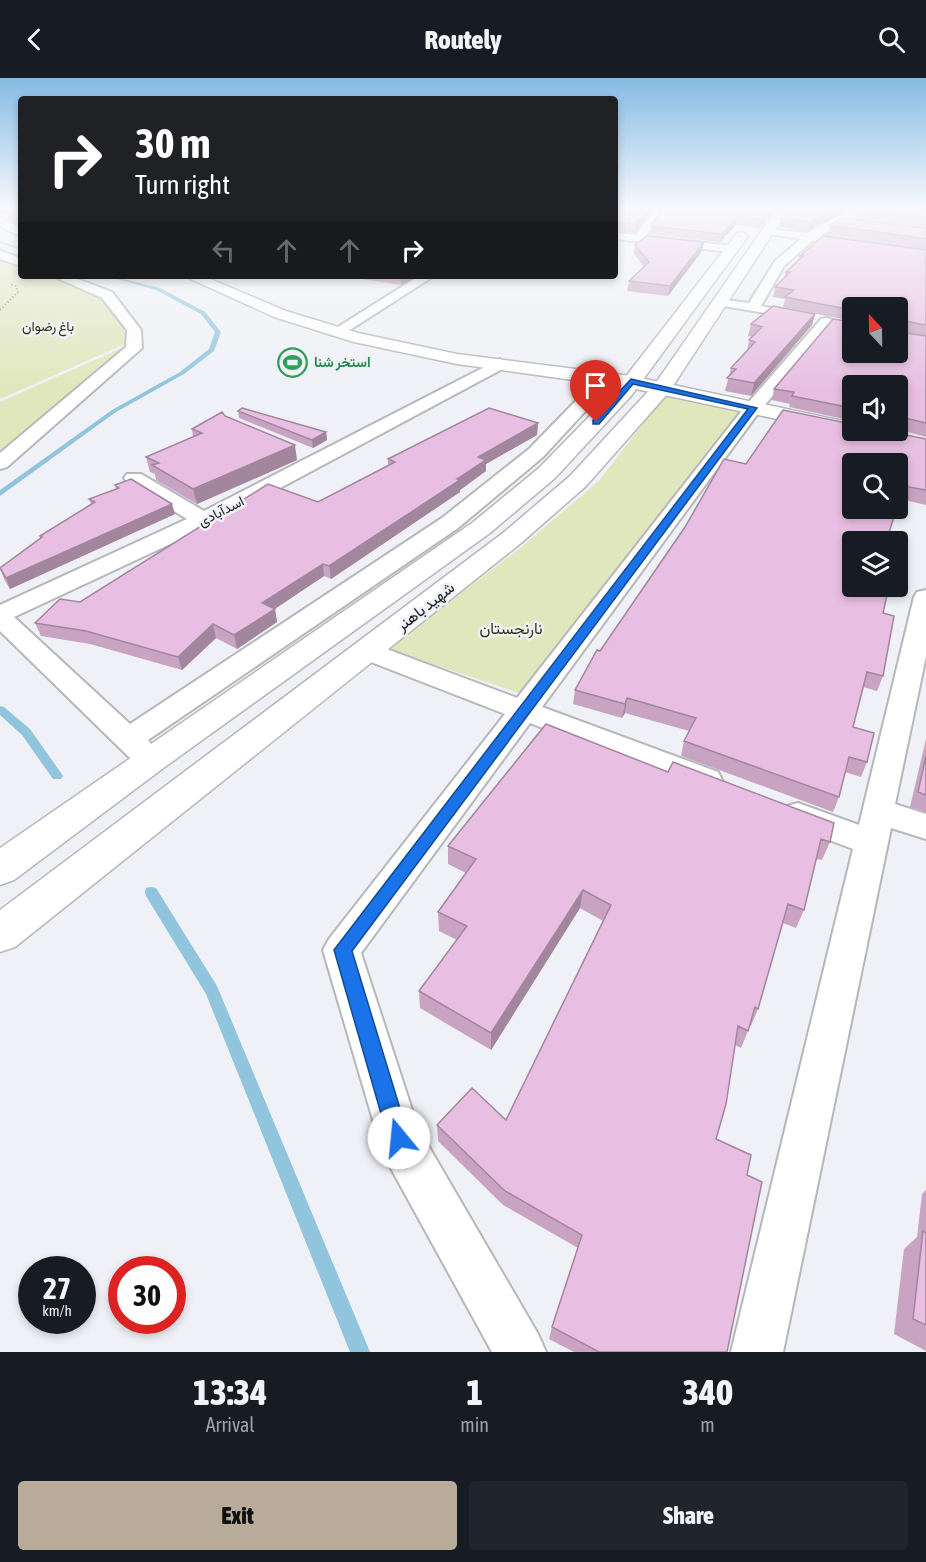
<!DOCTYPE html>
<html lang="en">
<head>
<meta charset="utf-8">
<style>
  body { margin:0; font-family:"Asap Condensed",Vazirmatn,sans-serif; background:#20242c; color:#f1f3f6; height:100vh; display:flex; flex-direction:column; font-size:22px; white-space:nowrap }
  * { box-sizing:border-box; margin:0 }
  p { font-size:20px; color:#9ea1a6 }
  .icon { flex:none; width:33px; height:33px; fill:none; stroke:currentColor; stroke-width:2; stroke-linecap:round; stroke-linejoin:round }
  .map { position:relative; height:1274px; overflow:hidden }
  .panel { display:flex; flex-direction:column; background:#171b24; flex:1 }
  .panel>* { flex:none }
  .banner { position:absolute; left:18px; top:18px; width:600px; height:183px; border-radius:6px; box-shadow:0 3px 9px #0003; background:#202124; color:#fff; overflow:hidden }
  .needle { width:39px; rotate:338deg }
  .tools { position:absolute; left:842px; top:219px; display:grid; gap:12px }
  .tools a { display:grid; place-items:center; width:66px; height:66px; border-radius:6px; background:#171b24; box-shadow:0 3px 9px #0003; font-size:30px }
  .speed { position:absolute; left:18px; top:1178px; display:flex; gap:12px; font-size:30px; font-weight:700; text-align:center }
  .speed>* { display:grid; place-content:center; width:78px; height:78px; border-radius:50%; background:#171b24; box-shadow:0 3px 9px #0003; line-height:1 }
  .speed small { font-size:15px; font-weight:400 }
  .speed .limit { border:9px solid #d22; background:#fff; color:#111 }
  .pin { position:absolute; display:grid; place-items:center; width:51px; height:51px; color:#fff; margin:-62px -26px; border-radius:50% 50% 50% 0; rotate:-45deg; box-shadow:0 0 6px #0007 }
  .pin .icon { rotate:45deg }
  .me { position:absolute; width:66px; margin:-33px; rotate:343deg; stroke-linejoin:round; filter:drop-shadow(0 0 4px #0008) }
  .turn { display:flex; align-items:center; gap:21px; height:126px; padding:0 18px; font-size:27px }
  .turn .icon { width:78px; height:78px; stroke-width:2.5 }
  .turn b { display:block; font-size:42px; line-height:51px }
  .lanes { display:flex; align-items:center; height:57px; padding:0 18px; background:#0003; justify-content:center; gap:30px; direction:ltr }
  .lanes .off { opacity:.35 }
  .eta { display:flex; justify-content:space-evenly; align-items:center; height:102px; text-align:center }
  .eta b { font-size:36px; font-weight:800; line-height:42px }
  .cta { display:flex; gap:12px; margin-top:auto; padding:12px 18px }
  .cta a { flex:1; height:69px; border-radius:6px; background:#b9ab9a; color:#111; font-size:24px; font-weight:800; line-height:69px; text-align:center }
  .cta a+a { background:#20242c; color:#f1f3f6 }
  header { display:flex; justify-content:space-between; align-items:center; height:78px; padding:0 18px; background:#171b24; font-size:27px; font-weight:800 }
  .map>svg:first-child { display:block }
</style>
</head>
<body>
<header><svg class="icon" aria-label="back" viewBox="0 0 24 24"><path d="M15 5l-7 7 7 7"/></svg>Routely<svg class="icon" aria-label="search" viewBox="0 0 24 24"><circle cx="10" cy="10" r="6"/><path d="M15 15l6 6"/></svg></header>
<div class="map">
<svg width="926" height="1274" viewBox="0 0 926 1274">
  <rect width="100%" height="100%" fill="#eff1f6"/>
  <!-- green -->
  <path fill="#e0e7bc" d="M0 182 21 189V198H49L107 217 134 262 0 321Z
    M126 268 0 374V324Z
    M670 315 752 333 531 619 388 571 519 471 599 403 658 326Z"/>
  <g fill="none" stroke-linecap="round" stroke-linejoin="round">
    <!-- stream -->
    <path fill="#90c5dd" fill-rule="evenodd" d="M0 163 21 170V172L0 165Z
      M106 198H113L160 210 205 234 221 254 214 273 184 296 116 334 0 418V412L112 332 180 294 209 271 215 254 201 236 156 212Z
      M0 628 4 629 30 651 61 695 63 698 61 701H53L22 657 0 637Z
      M151 809 156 810 217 908 370 1274H350L206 916 146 818 145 814 146 810Z"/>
    <defs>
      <path id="minor" d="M14 132H21V137L0 142V136Z
        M654 132H664L646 158 731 168 737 171 731 174 615 161V155L636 157Z
        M849 132H862L821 157 926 172V180L812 163 784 188 761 228 778 231V237L717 227V221L749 225 775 183 801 161 765 155V151L808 155Z
        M0 173 21 180V188L0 181Z
        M53 198H70L112 214 141 252 142 270 7 389 0 391V375L126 269 127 252 102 220Z
        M419 198H434L342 257H332L330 254Z
        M826 240 831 241V247L759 334 542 629 718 694 722 702 718 710 707 713 696 710 530 645 361 875 418 1050 538 1256 546 1274H492L383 1076 323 872 329 861 505 636 358 579 354 573 358 567 367 565 376 567 517 620 747 326 821 241Z
        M500 281 508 286 506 289 211 447 14 539 130 646 442 440 529 371 601 297H613L615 300 613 303 543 379 458 450 148 662 157 674 153 681 142 684 131 681 0 553V527L187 441 127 404 124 400 127 396H141L204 433Z
        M926 512V578L895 726 926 736V761L891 750 783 1274H731L853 771 787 746 782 737 787 728 798 725 859 747 914 519 917 514Z"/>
      <path id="tertiary" d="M0 141 21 149V158L0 149Z
        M184 198H203L286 233 358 255 457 276 631 298 852 345V352H861L852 357 631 310 457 286 354 264 274 239Z"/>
      <path id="secondary" d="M776 132H788L669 314 586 408 521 465 15 869 0 874V832L503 455 570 398 655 306Z
        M742 154 748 158 631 318 555 400 490 455 162 691 14 802 0 807V770L472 445 539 390 617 310 737 155Z"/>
    </defs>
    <!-- minor casing -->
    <use href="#minor" stroke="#b5b7bb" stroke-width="4"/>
    <!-- tertiary casing -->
    <use href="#tertiary" stroke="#b5b7bb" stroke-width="3"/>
    <!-- secondary casing -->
    <use href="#secondary" stroke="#b5b7bb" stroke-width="3"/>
    <!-- path -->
    <path stroke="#939598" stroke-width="2" stroke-dasharray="1.5 2" stroke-linecap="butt" d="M0 232 18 214 16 208 10 206"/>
    <!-- minor -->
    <use href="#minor" fill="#fff" fill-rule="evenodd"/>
    <!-- tertiary -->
    <use href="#tertiary" fill="#fff" fill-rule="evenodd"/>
    <!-- secondary -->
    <use href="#secondary" fill="#fff" fill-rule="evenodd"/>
  </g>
  <!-- wall -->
  <path fill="#c8a4c2" d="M21 132V147L9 142 7 134Z
    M615 132H652L635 155 615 153Z
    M774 132 760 150 736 147 720 164 650 156 651 148Z
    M787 132H844L808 153 780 149 781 141Z
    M857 132H926V149L855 140Z
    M830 147 926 150V170L828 156Z
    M635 167 702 173 668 218 627 213 629 203 644 189 634 176Z
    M926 172V258L900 253 926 258V359L897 351V308H852V343L789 329 790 326 772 322 774 311 897 274 852 230V243L783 229 785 221 773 219 775 209 784 200 786 194 798 182 800 178Z
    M342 198H419L401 207Z
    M815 236 812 247 751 318 725 313 731 290 747 272 749 262 752 259 748 258 751 246Z
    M238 333 326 354 327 362 313 370 239 340Z
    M225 338 297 382 197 426 156 402 155 396 150 394 146 379 193 359 192 351Z
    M538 345 537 357 486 386V393L460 412V414L331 501 324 498 275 531 277 544 237 571 216 560 182 592 90 566 41 558 35 545 80 524 318 424 388 387V381Z
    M926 361V427L900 421 852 464 883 535V598L877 613 863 609 853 649 867 684 861 699 845 694 839 719 833 734 681 678 684 663 689 653 625 635 622 640 573 626 575 612 600 573 746 386Z
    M115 407 175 436 10 511 4 501 0 490 41 460 40 458 91 426 89 421 116 411Z
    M546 646 830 764 822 782 816 781 804 832 796 850 783 845 758 931 751 948H750L741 970 735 967 716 1061 747 1097 727 1274H574L549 1261 552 1249 578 1170 503 1127 438 1063 437 1047 506 1042 603 843 580 830 491 972 420 930 419 913 457 862 439 853 438 834 466 795 448 786V768Z
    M926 661V734L910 729Z
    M926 1112V1273L894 1256 904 1171 917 1159 922 1116Z"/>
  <!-- shaded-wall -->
  <path fill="#a2869e" d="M647 132H652L635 155 636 146Z
    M770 132H774L760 150 762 142Z
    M831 132H844L808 153 810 144Z
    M737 139 736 147 720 164 722 156Z
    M704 164 702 173 668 218 670 208Z
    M400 198H419L401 207Z
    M815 236 812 247 751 318 754 305Z
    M538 345 537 357 486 386V393L460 412V414L331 501 329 488 457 401 478 379Z
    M326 354 327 362 313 370 312 362Z
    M295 367 297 382 197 426 193 411Z
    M172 426 175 436 10 511 6 500Z
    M323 486 324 498 264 538 262 525Z
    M275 531 277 544 237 571 234 557Z
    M213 546 216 560 182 592 178 579Z
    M627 620 625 635 622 640 625 626Z
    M583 812 580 830 491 972V955Z"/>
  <!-- building -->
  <path fill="#e8bfe2" stroke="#a2869e" stroke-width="1.5" d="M13 132H21V144L19 139 7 134Z
    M615 132H647L636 146 616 144 615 145Z
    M661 132H770L762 142 737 139 722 156 651 148Z
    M787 132H831L810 144 781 141Z
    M865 132H926V141Z
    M843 140 926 150V161L830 147Z
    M646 158 704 164 670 208 629 203 649 184 635 167Z
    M823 158 926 172V247L899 242 900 254 926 258V345L897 338V308H852V330L792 318 794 314 774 311 833 241 852 244V274H897V230H852V232L785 219 794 212 775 209 790 194H786L803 178H800Z
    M773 228 815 236 754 305 727 300 736 291 731 290 755 264 749 262 762 249 751 246Z
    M242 330 326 354 312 362 238 333Z
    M489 330 538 345 478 379 486 382 457 401 460 402 329 488 323 486 262 525 275 531 234 557 213 546 178 579 86 553 35 545 60 521 80 524 268 406 318 424 395 384 388 381Z
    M783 332 852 346V352H883L926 361V412L904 408 897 429V386H852V430H897L886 464H852V508H889L883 535 894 538 883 598 867 594 853 649 874 655 867 684 849 679 839 719 684 663 696 640 627 620 625 626 575 612 597 572 600 573 685 449 724 381 746 386Z
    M222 334 225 338 295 367 193 411 152 387 159 385 146 379 202 355 192 351Z
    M131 401 172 426 6 500 0 490 42 459 40 458 95 424 89 421 119 410 115 407Z
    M546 646 668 694 673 684 834 745 830 764 821 761 804 832 788 826 758 931 755 929 748 953 738 948 726 1026 716 1061 751 1077 747 1097 762 1104 727 1274H599L552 1249 582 1157 505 1113 437 1047 472 1010 506 1042 611 827 583 812 491 955 419 913 467 848 438 834 476 781 448 768Z
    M926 678V717L918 714Z
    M923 1153 926 1155V1247L913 1241Z"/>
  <!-- sky -->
  <linearGradient id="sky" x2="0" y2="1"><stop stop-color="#85bbe4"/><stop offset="0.42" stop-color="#f8f9fb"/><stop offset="1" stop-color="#f8f9fb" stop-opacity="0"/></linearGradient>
  <rect width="926" height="311" fill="url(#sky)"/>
  <!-- route -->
  <path fill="#1a73e8" stroke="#114b97" stroke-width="1.5" d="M631 301 757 330 352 873 409 1060 406 1068 399 1071 391 1068 388 1060 334 872 748 331 633 306 599 346H593V342Z"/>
  <!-- icons -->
  <defs>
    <symbol id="stadium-ring" viewBox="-11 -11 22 22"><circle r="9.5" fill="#eff1f6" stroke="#2e9e5b" stroke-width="1.5"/><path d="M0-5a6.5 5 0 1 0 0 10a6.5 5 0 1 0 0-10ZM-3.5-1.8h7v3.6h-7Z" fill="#2e9e5b"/></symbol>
  </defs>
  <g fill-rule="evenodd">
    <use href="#stadium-ring" x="276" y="268" width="33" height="33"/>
  </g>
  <g text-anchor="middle" stroke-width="5" stroke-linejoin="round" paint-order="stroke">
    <!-- far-park labels -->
    <g font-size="14" fill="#2f330e" stroke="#eff1f6">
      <text x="48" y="253">باغ رضوان</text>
    </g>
    <!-- far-leisure labels -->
    <g font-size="14" font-weight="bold" fill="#27864d" stroke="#eff1f6" text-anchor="start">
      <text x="314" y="289">استخر شنا</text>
    </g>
    <!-- far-street labels -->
    <g font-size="14" fill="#1d1e20" stroke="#eff1f6">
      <text transform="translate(221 433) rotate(-27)" y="5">اسدآبادی</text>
    </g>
    <!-- street labels -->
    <g font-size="16" fill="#1d1e20" stroke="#eff1f6">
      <text transform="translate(425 528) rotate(-38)" y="6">شهید باهنر</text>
    </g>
    <!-- park labels -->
    <g font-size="16" fill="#2f330e" stroke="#eff1f6">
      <text x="511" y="556">نارنجستان</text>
    </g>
  </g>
</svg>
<div class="tools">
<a><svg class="needle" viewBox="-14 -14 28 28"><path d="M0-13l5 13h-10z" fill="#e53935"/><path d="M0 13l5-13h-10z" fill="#9ea1a6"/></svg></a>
<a><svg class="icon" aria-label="sound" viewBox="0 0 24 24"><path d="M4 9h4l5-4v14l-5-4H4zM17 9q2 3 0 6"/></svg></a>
<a><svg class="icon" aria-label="search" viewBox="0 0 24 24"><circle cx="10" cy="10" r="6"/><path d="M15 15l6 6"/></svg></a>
<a><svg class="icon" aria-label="layers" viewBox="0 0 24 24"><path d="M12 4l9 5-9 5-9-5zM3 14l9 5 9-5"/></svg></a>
</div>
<div class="speed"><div>27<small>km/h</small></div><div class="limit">30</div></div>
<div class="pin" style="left:596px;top:344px;background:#d93025"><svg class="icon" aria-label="arrive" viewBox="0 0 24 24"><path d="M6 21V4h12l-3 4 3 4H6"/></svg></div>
<svg class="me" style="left:399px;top:1060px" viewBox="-20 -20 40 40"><circle r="19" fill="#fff"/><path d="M0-13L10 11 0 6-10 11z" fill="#1a73e8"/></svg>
<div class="banner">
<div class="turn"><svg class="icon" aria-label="right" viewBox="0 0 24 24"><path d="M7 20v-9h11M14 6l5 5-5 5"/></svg><div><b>30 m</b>Turn right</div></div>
<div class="lanes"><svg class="icon off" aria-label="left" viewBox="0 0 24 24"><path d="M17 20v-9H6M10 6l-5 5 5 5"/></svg><svg class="icon off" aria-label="ahead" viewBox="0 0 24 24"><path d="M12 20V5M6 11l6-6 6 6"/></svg><svg class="icon off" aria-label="ahead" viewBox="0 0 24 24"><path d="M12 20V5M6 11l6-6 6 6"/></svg><svg class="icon" aria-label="right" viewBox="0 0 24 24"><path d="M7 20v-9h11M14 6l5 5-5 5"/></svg></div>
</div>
</div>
<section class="panel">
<div class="eta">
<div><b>13:34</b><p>Arrival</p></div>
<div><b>1</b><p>min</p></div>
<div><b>340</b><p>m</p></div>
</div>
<div class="cta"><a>Exit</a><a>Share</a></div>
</section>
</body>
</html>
